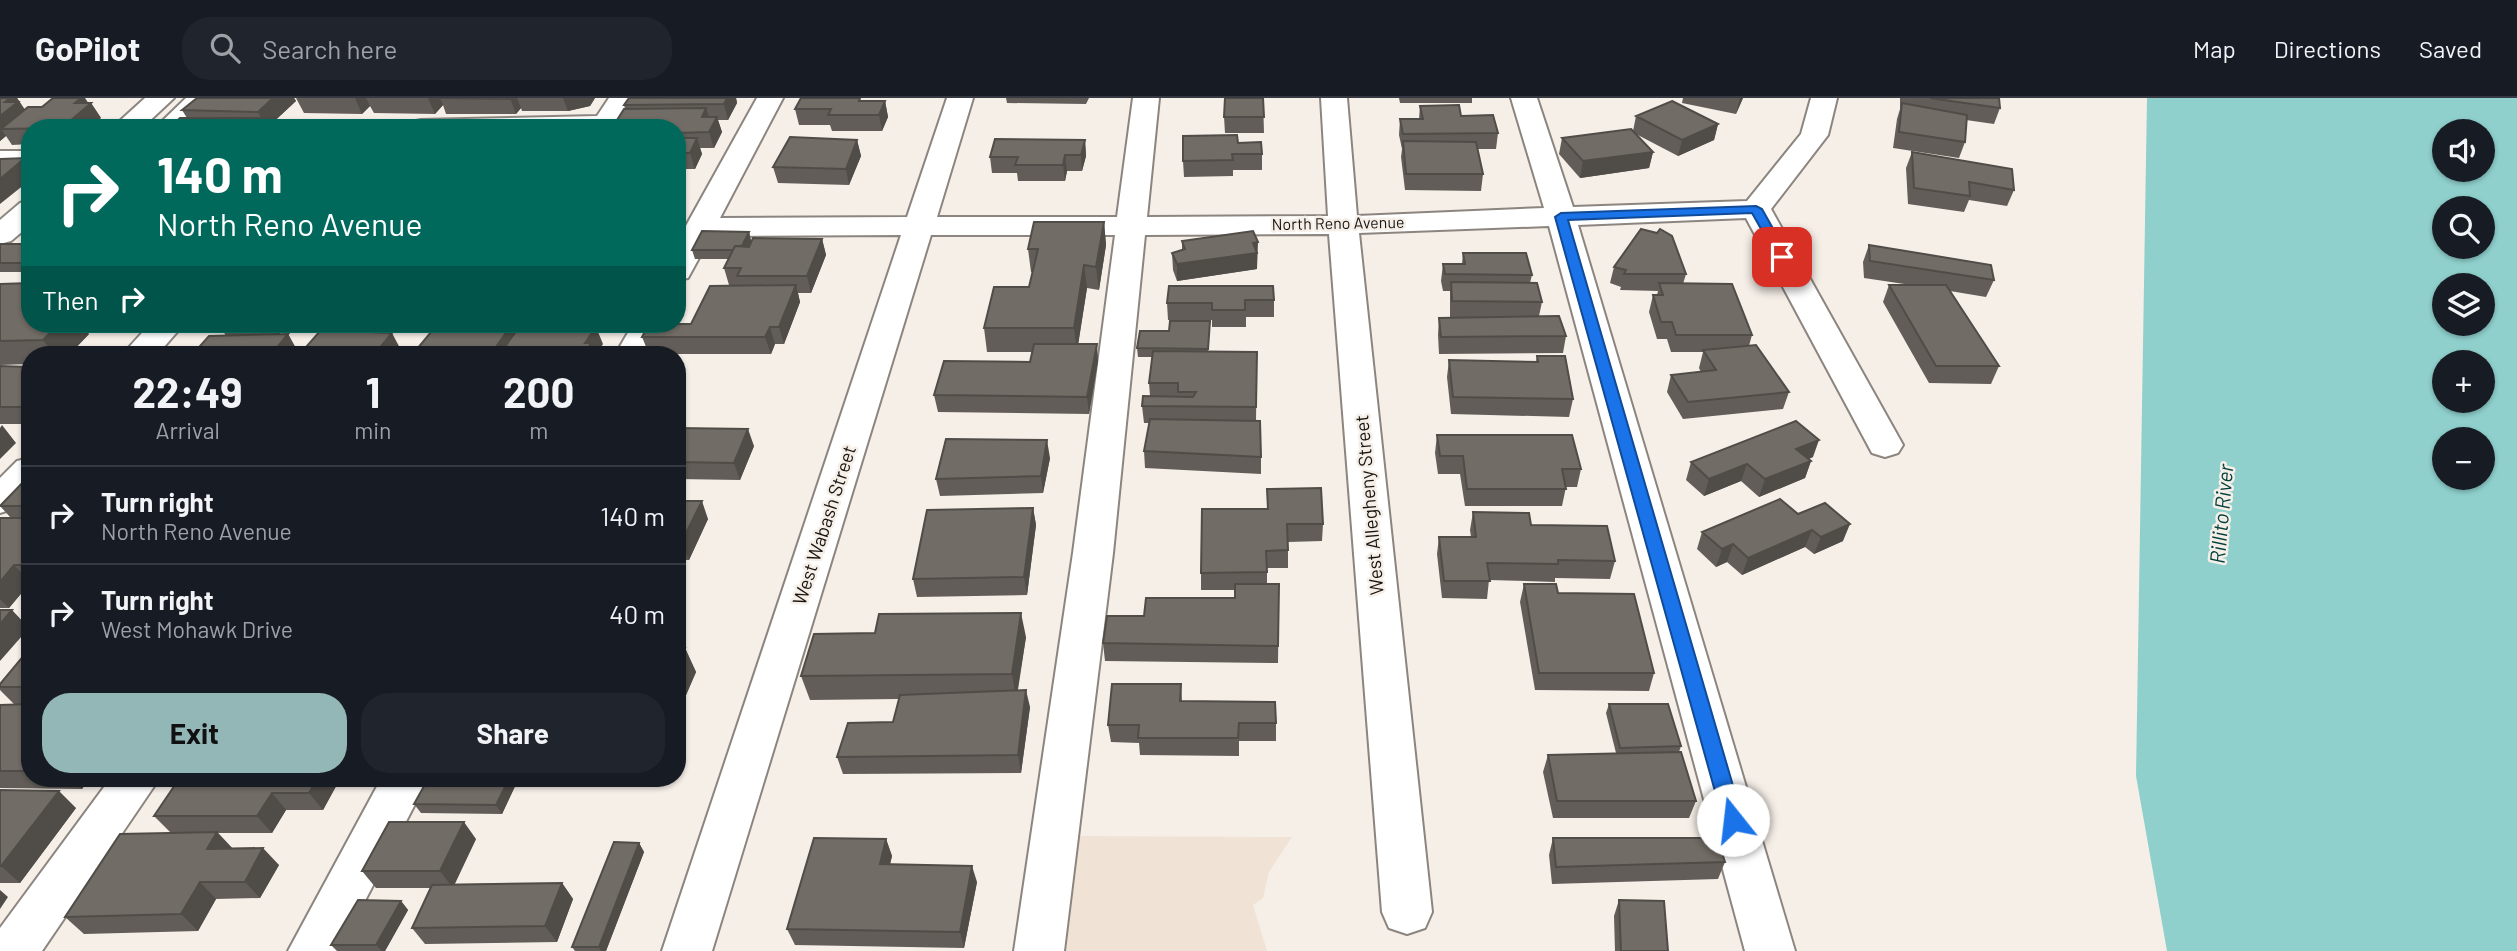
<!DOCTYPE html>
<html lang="en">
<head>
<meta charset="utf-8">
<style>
  body { margin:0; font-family:Barlow,sans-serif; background:#20242c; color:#f1f3f6; height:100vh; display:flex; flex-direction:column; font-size:26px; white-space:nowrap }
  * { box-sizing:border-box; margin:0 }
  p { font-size:23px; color:#9ea1a6 }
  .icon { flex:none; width:38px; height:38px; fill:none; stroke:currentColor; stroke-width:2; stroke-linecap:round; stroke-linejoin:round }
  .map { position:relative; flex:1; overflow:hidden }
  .sheet { position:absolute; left:21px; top:248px; width:665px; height:441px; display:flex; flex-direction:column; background:#171b24; border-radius:28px; box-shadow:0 2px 5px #0004 }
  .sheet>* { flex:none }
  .top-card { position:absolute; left:21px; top:21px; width:665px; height:214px; border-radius:28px; box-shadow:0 2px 5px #0004; background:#00695c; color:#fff; overflow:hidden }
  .buttons { position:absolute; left:2432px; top:21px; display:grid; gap:14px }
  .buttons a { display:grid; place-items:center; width:63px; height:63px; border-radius:50%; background:#171b24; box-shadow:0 2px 5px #0004; font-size:35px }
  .pin { position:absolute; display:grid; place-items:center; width:60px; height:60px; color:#fff; margin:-30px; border-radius:14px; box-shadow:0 4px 10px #0006 }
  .me { position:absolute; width:77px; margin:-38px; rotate:344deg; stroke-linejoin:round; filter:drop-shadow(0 0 5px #0008) }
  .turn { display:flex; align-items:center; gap:24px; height:147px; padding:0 21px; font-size:32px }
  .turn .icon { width:91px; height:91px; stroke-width:2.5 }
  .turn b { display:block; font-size:49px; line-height:60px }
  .then { display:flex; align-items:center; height:66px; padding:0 21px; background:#0003; gap:14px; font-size:26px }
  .eta { display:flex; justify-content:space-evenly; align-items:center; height:119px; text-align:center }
  .eta b { font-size:42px; font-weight:700; line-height:49px }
  .action { display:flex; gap:14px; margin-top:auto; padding:14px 21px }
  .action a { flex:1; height:80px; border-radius:28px; background:#93b6b7; color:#111; font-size:28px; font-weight:700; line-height:80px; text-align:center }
  .action a+a { background:#20242c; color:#f1f3f6 }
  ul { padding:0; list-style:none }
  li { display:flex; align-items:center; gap:21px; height:98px; padding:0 21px; border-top:2px solid #363941 }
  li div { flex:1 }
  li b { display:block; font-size:26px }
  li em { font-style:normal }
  header { display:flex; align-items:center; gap:42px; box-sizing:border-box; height:98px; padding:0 35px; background:#171b24; border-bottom:2px solid #363941 }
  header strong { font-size:33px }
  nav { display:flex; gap:38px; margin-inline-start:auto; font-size:24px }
  .search { width:490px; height:63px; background:#20242c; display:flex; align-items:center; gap:18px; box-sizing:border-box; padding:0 24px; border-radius:28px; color:#9ea1a6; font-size:26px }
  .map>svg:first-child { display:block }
</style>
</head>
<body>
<header>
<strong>GoPilot</strong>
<div class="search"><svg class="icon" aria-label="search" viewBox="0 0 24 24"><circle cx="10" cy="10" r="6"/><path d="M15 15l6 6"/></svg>Search here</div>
<nav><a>Map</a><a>Directions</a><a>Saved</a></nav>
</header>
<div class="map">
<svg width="2517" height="853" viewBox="0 0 2517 853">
  <rect width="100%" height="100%" fill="#f6efe8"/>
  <!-- built -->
  <path fill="#f0e3d6" d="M1075 738 1292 739 1269 774 1263 800 1253 807 1267 853H1061Z"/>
  <!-- water -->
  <path fill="#8fd0cd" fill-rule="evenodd" d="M2147 0H2517V853H2167L2136 678ZM2445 33H2483V72H2445ZM2445 110H2483V149H2445ZM2445 187H2483V226H2445ZM2445 264H2483V303H2445ZM2445 341H2483V380H2445Z"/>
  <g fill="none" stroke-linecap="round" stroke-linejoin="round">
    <defs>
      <path id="minor" d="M145 0H174L142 30H112Z
        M186 0H215L184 30H155Z
        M609 0H635L616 30H408L411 24 421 22 597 18Z
        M757 0H783L720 120 907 119 947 0H973L937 119H1117L1133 0H1159L1147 119 1328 118 1321 0H1347L1357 118 1544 110 1511 0H1537L1573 109 1747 103 1801 36 1811 0H1837L1828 37 1771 111 1903 347 1898 355 1885 359 1872 355 1746 120 1578 127 1795 853H1745L1549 128 1359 135 1432 814 1425 830 1407 836 1389 830 1382 814 1329 136 1145 137 1113 455 1064 853H1014L1073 455 1115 137H931L712 853H662L901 137 711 138 688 180 677 182V144Z
        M0 53H30V69H0Z
        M30 102V127L11 143 0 146V122L20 105Z
        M150 226H184L157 257H122Z
        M633 226H665L649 257H615Z
        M30 360V394L13 411 0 415V380L17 363Z
        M110 681H159L42 853H0V830Z
        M381 681H428L339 853H288Z"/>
    </defs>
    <!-- minor casing -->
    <use href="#minor" stroke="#8c857f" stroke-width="4"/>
    <!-- minor -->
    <use href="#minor" fill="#fff" fill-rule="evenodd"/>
  </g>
  <!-- wall -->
  <path fill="#625d58" d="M0 0H17L25 12 42 9 91 5 101 20 30 30V46L12 47 6 38 0 43Z
    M197 0H294L296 3 267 30H169L187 20 182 12Z
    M296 0H595L590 8 568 13H522L521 10 516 16H446L443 7 435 16 374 15 370 8 362 16 304 15Z
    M629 0H736L737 5 728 22H718L722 34 714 50H700L702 56 695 71H677V30L625 11 624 7Z
    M1006 0H1089L1086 6 1007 5Z
    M1263 0 1264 35H1225L1224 19Z
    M1399 0H1472V5H1400Z
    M1683 0H1743L1736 16 1682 5Z
    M1900 0H1999L2000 10 1994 26 1966 22 1965 44 1959 60 1893 50 1897 21 1900 11Z
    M864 3H885L888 19 882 33H832L830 27H799L795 11Z
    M1420 8 1461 18 1498 35 1496 51H1477L1483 76 1481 93 1405 92 1401 59 1402 51 1399 37 1400 21H1419Z
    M1636 18 1718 26 1714 42 1678 58 1634 35 1653 54 1649 70 1580 80 1559 56 1562 40 1633 33Z
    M857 42 861 58 849 87 778 85 773 69Z
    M1085 42 1086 58 1082 73H1067L1065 83H1018L1017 75H992L990 59Z
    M1238 45 1262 56V72H1233V78L1184 79 1183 63Z
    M1912 54 2014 92 2007 108 1969 102 1964 114 1908 106 1906 70Z
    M1104 124 1106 147 1099 192 1087 190 1078 246 1098 263 1089 316 938 314 934 297 1030 264 1032 254H987L984 230 1029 189 1033 174H1031L1028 151Z
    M749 134 751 143 822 141 826 157 811 195H798L800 204 784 246H775L771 256H649L642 239 691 226 740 188 729 187 724 170 729 161H695L692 152Z
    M1182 143 1258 161H1257V171L1177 183 1173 172 1172 155 1182 152Z
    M0 146H30V174H0Z
    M1869 147 1994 182 1986 199 1950 193 1999 268 1991 286 1929 285 1883 204 1889 187H1911L1864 180 1863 164Z
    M1463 155 1532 177 1530 185 1542 204 1539 218 1566 238 1563 255 1439 256 1438 237 1439 220H1450V193H1443L1441 183 1443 166H1462Z
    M1614 169 1686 176 1683 186 1752 237 1749 248 1789 294 1783 311 1683 321 1667 294 1671 277 1701 274 1699 270 1703 254H1671L1667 241H1657L1649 214 1653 197H1657L1658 193 1620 192 1621 189 1610 185Z
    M0 186 89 236 69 257H30V266L0 267Z
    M1169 188 1274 202V219H1246V229H1212V222H1168L1167 205Z
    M1210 223 1208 254H1257L1256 323 1261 359V376L1145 370 1144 353 1149 325H1144L1142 308 1150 298 1149 285 1152 259H1138L1137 250 1169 233Z
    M219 226H312L309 230 285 229 279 237 288 236 298 254 295 257H192L226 238Z
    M558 226H601L600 228 559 227Z
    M1537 258 1573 301 1569 319 1451 316 1447 279 1449 262 1536 264Z
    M0 268 30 269V326H0Z
    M677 330 754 348 740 382 677 381Z
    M1437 337 1581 371 1577 389H1566L1562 408H1465L1460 376H1438L1435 355Z
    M1813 359 1809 361 1811 363 1805 380 1759 399 1741 383 1704 398 1686 382 1691 364Z
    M1050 360 1043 395 940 398 936 381Z
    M30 377V485L9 510H0V420H11L0 408Z
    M1267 391 1323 426 1322 443 1288 444V470H1267V486H1279L1278 565 1105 563 1103 545 1235 500V492H1201V475L1267 411Z
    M677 403 708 421 689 462H677Z
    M1033 410 1036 427 1027 497 917 499 913 481Z
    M1473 414 1531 427 1615 463 1610 481 1555 480V484L1489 482 1487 501 1442 500 1437 456 1439 439H1471L1470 432Z
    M1798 416 1843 443 1814 456 1805 449 1742 477 1727 464 1716 469 1697 451 1702 434Z
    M1524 486 1558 495 1654 575 1649 593 1535 592 1520 504Z
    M1026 539 1018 592 1030 609 1021 675 843 676 837 659 893 624 899 601 810 602 801 578Z
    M30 550V681H89L82 691 0 690V607H15L0 592V586Z
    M677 550H685L696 574 683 604H677Z
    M1181 586 1182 603 1276 625V643H1239V658L1140 657 1139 645 1111 644 1108 627Z
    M1609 606 1681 648 1679 654 1696 703 1689 720H1553L1543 674 1548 657 1616 655 1606 615Z
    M179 681H340L323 712H286L272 735H218L233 751 279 767 260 800 216 801 198 833 84 836 65 819 171 735 154 718Z
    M428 681H515L517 684 502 716 421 715 414 706Z
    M0 692 76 710 20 785H0Z
    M1553 740 1725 764 1718 781 1552 786 1549 757Z
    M476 741 454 786 562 785 573 801 557 844 425 846 412 830 430 790H376L362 773Z
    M886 741 892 758 890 766 977 784 964 850 795 847 787 831Z
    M639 745 644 754 606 853H575L572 849Z
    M1619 802 1668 853H1615L1614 818Z
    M401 803 408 812 385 853H337L331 847Z"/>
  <!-- shaded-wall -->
  <path fill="#504c47" d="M10 0H17L25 12 1 31 6 38 0 43V18L5 4Z
    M81 0H85L89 6 91 5 101 20 90 30H62L75 5Z
    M273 0H294L296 3 267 30H252L262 21 258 14Z
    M355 0H366L370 8 362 16Z
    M428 0H450H440L443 7 435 16Z
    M510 0H517L521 10 516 16Z
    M563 0H595L590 8 568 13Z
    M727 0H736L737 5 728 22 724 6Z
    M1740 0H1743L1736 16Z
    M885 3 888 19 882 33 879 17Z
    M706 10 711 25 706 35 702 19Z
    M717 19 722 34 714 50 709 34Z
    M1718 26 1714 42 1678 58 1682 42Z
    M697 40 702 56 695 71 690 55Z
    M857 42 861 58 849 87 846 71Z
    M1085 42 1086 58 1082 73 1081 57Z
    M1653 54 1649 70 1580 80 1583 63Z
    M1065 57 1067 73 1065 83 1063 67Z
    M25 60 30 66V82L0 106V81Z
    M1104 124 1106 147 1099 192 1096 169Z
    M749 134 751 143 742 161 740 152Z
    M822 141 826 157 811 195 807 178Z
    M1258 144 1257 171 1177 183V166Z
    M1084 167 1087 190 1077 254 1074 230Z
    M796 187 800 204 784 246 779 229Z
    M59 226H81L89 236 69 257H55L43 242Z
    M270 226H282L285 229 277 238Z
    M511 228 519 245 510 257H490Z
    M596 229 603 246 596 257H584L585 245Z
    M770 229 775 246 771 256 765 239Z
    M392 235 401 252 397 257H374Z
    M288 236 298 254 295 257H271Z
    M1097 246 1098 263 1089 316 1087 299Z
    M2 327 16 345 0 361V330Z
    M748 331 754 348 740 382 734 365Z
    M1047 342 1050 360 1043 395 1041 378Z
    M1819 342 1813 359 1790 368 1796 351Z
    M1811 363 1805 380 1759 399 1765 381Z
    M1747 366 1741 383 1704 398 1709 381Z
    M702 403 708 421 689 462 681 445Z
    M1033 410 1036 427 1027 497 1024 479Z
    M1850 426 1843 443 1814 456 1821 439Z
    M1812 432 1805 449 1742 477 1748 460Z
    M1733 446 1727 464 1716 469 1722 451Z
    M14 467 30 485 9 510 0 501V484Z
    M677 504 680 511 677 518Z
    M12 512 29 530 0 563V526Z
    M1021 515 1026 539 1016 600 1012 576Z
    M685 550 696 574 683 604 677 591V569Z
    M1026 592 1030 609 1021 675 1018 657Z
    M72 681H89L82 691Z
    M314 681H340L323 712 309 695Z
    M509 681H515L517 684 502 716 496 707Z
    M59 693 76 710 20 785 1 768Z
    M272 695 286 712 272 735 257 718Z
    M464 724 476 741 453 790 440 773Z
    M217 734 233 751H207Z
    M886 741 892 758 886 783 880 766Z
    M639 745 644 754 606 853H601L599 849Z
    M263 750 279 767 260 800 245 784Z
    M972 768 977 784 964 850 960 834Z
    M200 784 216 801 198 833 181 816Z
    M562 785 573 801 557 844 545 828Z
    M0 792 8 799 0 811Z
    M401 803 408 812 385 853H382L376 847Z"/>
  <!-- building -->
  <path fill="#726c66" stroke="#504c47" stroke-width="2" d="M0 0H10L5 4H18L0 18Z
    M53 0H81L75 5H91L62 30 1 31 28 9H42Z
    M197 0H273L258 14 182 12Z
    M440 0H510V1Z
    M629 0H727L724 6 624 7Z
    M801 0H860L859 3H885L879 17H828L831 11H795Z
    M1225 0H1263L1264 19H1224Z
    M1930 0H1999L2000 10Z
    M1672 3 1718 26 1682 42 1636 18Z
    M1902 5 1967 17 1965 44 1899 34Z
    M1459 7 1461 18 1493 17 1498 35 1403 36 1400 21H1423L1420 8Z
    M706 10 702 19H717L709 34 677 35V30H612L624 11Z
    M180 20H262L252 30H169Z
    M396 27 394 30H358L360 28Z
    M480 28 479 30H415V29Z
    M507 28H557L556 30H506Z
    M1631 31 1653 54 1583 63 1562 40Z
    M1237 37 1238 45 1261 44 1262 56H1232L1233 62 1183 63V38Z
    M790 39 857 42 846 71 773 69Z
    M677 40H697L690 55H677Z
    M995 41 1085 42 1081 57H1065L1063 67H1015L1018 59H990Z
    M1403 43 1476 44 1483 76H1406Z
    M1912 54 2012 71 2014 92 1969 84 1970 98 1914 90Z
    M25 60 0 81V61Z
    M1034 124H1104L1096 169 1084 167 1074 230H984L994 189H1029L1038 151H1028Z
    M1641 131 1657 135 1660 131 1672 138 1686 176H1624L1626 172 1614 169Z
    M702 133 749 134 742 148H735L733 152H692Z
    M1253 133 1258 144 1253 145 1257 155 1177 166 1172 155 1185 151 1182 143Z
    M753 140 822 141 807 178H737L741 170H724L735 148 749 149Z
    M0 146H30V165H0Z
    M1869 147 1991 167 1994 182 1870 163Z
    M1463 155H1526L1532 177 1445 176 1443 166H1465Z
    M1451 184 1537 185 1542 204 1452 203Z
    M30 185V209L25 214H30V226H59L43 242 0 243V186Z
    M1659 185 1732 186 1752 237H1676L1672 224H1661L1653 197H1663Z
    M796 187 779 229H770L765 239H642L649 226H691L710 188Z
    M1889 187H1946L1999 268H1936Z
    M1169 188H1273L1274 202H1245V212H1212V205H1167Z
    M1559 218 1566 238 1441 239 1439 220Z
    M1170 223H1210L1208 251 1137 250 1140 233H1169Z
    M436 228H511L490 257H412Z
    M520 228 596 229 585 245H591L584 257H499Z
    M321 232 392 235 374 257H299Z
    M288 236 271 257H192L209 238Z
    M1034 246H1097L1087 299 934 297 944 263 1030 264Z
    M1756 247 1789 294 1688 304 1671 277 1716 272 1703 252Z
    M1153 253 1257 254 1256 309 1142 308 1143 298 1193 299 1196 294H1178V285H1149Z
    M1537 258H1565L1573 301 1453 299 1449 262 1538 264Z
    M0 268 30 269V307L28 309H0Z
    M1150 321 1260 323 1261 359 1144 353Z
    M1796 323 1819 342 1796 351 1811 363 1765 381 1747 366 1709 381 1691 364Z
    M677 330 748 331 734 365 677 364Z
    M1437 337H1572L1581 371H1562L1566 391H1467L1463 358H1440Z
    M946 341 1047 342 1041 378 936 381Z
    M30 377V408H0Z
    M1321 390 1323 426H1287L1288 452 1266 453 1267 474 1201 475 1202 411H1268L1267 391Z
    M1780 401 1798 416 1825 405 1850 426 1821 439 1812 432 1748 460 1733 446 1722 451 1702 434Z
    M677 403H702L681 445 677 444Z
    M1033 410 1024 479 913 481 927 412Z
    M1473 414 1529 415 1531 427 1607 428 1615 463 1558 462V466L1487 465 1490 483H1444L1439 439H1476Z
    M0 420H30V467H14L0 484Z
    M1235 486H1279L1278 548 1103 545 1107 518H1144L1146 500H1235Z
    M1524 486H1556L1558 495 1634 496 1654 575H1539Z
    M0 512H12L0 526Z
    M1021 515 1012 576 801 578 814 536 875 535 879 516Z
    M30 550V589H0V586Z
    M677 550H685L677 569Z
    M1112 586H1181L1180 603 1275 604 1276 625H1239L1238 640H1138L1139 627H1108Z
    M1026 592 1018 657 837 659 848 625 893 624 900 597Z
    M30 606V673H0V607Z
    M1609 606H1668L1681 648 1620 650Z
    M1681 654 1696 703H1557L1548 657Z
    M179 681H317L309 695H272L257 718H154Z
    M428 681H509L496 707 414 706Z
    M0 692 59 693 1 768H0Z
    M389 724H464L440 773H362Z
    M217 734 207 751 263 750 245 784H200L181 816 65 819 120 736Z
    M814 740 886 741 880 766 972 768 960 834 787 831Z
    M1553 740H1717L1725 764 1556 769Z
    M614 744 639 745 599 849H572Z
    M562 785 545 828 412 830 432 787Z
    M358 802 401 803 376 847H331Z
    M1619 802 1664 803 1668 853H1621Z"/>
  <!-- route -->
  <path fill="#1a73e8" stroke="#114b97" stroke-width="2" d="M1756 108 1762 111 1789 159 1787 161H1778L1752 115 1568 122 1743 722 1740 728 1733 730 1726 728 1723 722 1555 119 1561 115Z"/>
  <g text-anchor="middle" stroke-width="5" stroke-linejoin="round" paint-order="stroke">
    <!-- far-street labels -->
    <g font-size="16" fill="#171412" stroke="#f6efe8">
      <text transform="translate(1338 125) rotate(-1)" y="6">North Reno Avenue</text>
    </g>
    <!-- street labels -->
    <g font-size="19" fill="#171412" stroke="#f6efe8">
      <text transform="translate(1369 407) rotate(-95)" y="7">West Allegheny Street</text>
      <text transform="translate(824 427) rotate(-72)" y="7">West Wabash Street</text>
    </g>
    <!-- water labels -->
    <g font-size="21" font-style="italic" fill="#003f3d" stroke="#f6efe8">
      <text transform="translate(2222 416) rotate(-85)" y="7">Rillito River</text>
    </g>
  </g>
</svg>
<div class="buttons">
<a><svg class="icon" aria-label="sound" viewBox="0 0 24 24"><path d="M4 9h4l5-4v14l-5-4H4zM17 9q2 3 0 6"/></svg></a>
<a><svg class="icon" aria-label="search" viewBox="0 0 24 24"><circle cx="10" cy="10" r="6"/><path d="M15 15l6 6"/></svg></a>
<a><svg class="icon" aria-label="layers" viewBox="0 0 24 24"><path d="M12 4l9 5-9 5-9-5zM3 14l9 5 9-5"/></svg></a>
<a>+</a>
<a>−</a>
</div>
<div class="pin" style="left:1782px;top:159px;background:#d93025"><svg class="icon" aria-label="arrive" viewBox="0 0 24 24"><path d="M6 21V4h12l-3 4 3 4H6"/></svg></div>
<svg class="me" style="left:1733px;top:722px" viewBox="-20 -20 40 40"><circle r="19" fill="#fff"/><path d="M0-13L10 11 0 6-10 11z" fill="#1a73e8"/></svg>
<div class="top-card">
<div class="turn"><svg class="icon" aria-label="right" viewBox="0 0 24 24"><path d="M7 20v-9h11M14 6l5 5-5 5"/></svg><div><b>140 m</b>North Reno Avenue</div></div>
<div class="then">Then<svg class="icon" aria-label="right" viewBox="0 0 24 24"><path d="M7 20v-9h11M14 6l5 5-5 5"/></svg></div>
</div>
<section class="sheet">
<div class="eta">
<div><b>22:49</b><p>Arrival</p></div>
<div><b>1</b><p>min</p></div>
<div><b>200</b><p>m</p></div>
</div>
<ul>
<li><svg class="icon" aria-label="right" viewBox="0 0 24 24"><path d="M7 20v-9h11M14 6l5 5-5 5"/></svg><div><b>Turn right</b><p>North Reno Avenue</p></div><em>140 m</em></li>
<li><svg class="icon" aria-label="right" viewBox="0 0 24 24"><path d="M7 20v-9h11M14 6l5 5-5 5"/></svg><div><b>Turn right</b><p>West Mohawk Drive</p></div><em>40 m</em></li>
</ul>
<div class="action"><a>Exit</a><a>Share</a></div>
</section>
</div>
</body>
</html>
